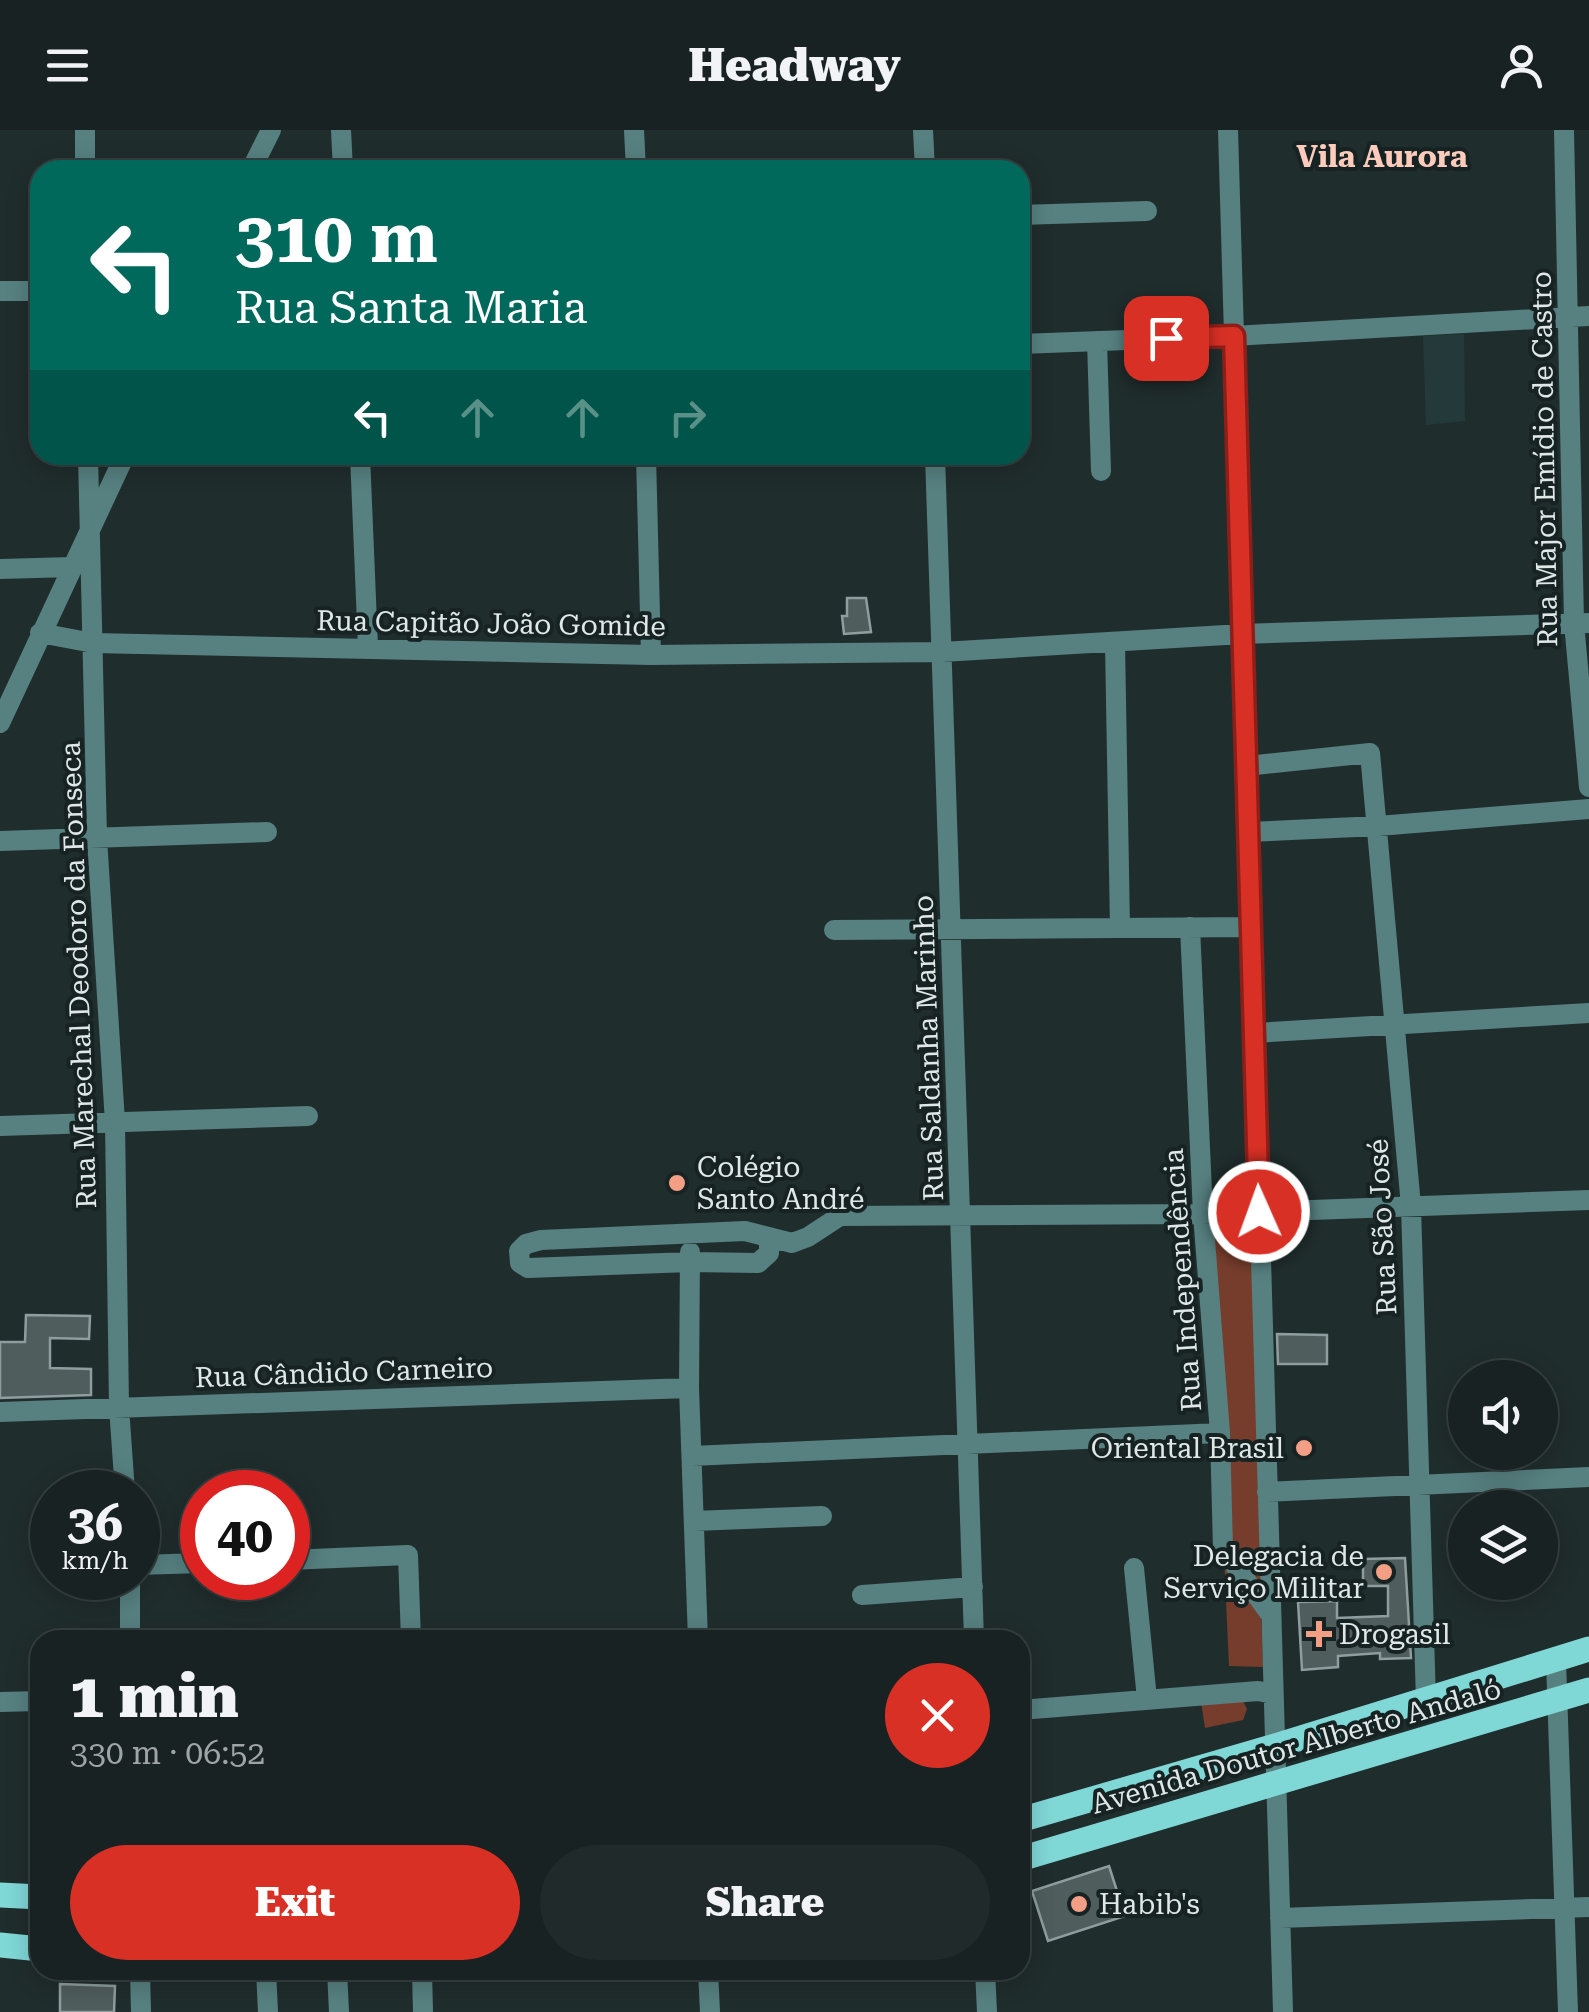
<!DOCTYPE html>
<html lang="en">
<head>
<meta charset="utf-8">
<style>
  body { margin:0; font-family:"Roboto Serif",serif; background:#212a2a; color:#f1f3f6; height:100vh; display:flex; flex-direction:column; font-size:38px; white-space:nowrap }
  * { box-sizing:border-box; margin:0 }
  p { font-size:32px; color:#9fa4a5 }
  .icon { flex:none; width:55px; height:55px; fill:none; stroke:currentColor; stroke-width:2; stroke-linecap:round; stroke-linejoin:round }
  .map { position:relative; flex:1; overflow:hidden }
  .drawer { position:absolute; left:30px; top:1500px; width:1000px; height:350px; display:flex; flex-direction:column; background:#182222; border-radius:30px; box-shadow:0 5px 25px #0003,0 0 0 2px #363f40 }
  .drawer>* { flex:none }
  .banner { position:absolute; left:30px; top:30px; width:1000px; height:305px; border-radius:30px; box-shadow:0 5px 25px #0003,0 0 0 2px #363f40; background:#00695c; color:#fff; overflow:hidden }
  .fabs { position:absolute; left:1448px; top:1230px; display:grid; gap:20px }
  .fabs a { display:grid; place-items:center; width:110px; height:110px; border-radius:50%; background:#182222; box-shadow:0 5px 25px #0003,0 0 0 2px #363f40; font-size:50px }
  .speed { position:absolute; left:30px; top:1340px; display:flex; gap:20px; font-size:50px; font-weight:700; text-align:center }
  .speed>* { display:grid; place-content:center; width:130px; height:130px; border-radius:50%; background:#182222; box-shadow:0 5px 25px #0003,0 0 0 2px #363f40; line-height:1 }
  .speed small { font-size:25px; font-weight:400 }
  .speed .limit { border:15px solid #d22; background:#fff; color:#111 }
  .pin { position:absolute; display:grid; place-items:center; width:85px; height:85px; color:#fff; margin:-42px; border-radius:20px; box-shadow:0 5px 15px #0006 }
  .me { position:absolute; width:110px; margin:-55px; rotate:358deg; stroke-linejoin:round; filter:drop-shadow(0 0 8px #0008) }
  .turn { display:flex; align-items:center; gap:35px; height:210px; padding:0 40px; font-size:45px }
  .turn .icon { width:130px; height:130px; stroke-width:2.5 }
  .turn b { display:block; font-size:70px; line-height:85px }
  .lanes { display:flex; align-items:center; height:95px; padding:0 40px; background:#0003; justify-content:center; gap:50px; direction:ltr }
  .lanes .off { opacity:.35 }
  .round { display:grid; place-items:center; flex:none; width:105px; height:105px; border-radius:52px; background:#212a2a }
  .head { display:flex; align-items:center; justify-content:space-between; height:170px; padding:0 40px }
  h1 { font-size:60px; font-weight:800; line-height:75px }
  .action { display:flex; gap:20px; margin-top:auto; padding:20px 40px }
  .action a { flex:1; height:115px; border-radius:60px; background:#d93025; color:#fff; font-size:40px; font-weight:800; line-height:115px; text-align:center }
  .action a+a { background:#212a2a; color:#f1f3f6 }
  header { display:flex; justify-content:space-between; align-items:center; height:130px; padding:0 40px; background:#182222; font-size:45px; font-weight:800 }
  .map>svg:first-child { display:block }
</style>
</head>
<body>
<header><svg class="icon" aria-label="menu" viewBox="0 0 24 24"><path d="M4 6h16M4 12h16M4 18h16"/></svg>Headway<svg class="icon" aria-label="person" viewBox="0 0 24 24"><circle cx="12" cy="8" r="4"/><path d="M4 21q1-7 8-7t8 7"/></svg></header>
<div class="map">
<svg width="1589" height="1882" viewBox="0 0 1589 1882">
  <rect width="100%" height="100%" fill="#202d2d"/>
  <!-- built -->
  <path fill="#243939" d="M1464 204 1465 291 1426 295 1423 206Z"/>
  <!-- green -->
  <path fill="#763d2c" d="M1253 1081 1266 1472 1229 1420 1209 1085Z
    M1224 1427 1261 1483 1263 1537 1229 1536Z
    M1243 1571 1247 1579 1243 1590 1205 1598 1201 1572Z"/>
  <!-- building -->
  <path fill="#505d5d" stroke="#8e9d9d" stroke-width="2.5" d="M847 468H866L871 502 844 504 842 486H847Z
    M26 1185 90 1186 89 1209 50 1208V1238L91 1239V1265L0 1268V1212H25Z
    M1277 1204 1327 1205V1234H1278Z
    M1405 1428 1411 1528 1380 1529V1523L1338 1526V1537L1302 1540 1298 1472 1337 1471V1488L1388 1486V1456H1363V1429Z
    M1109 1736 1125 1786 1048 1811 1032 1761Z
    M60 1854 115 1856 114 1882H60Z"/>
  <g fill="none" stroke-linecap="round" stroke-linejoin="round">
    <!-- minor -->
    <path stroke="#578080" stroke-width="20" d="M85 0V40
      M341 0 343 40
      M634 0 636 40
      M923 0 925 40
      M1228 0 1283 1882
      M1564 0 1574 493 1589 657
      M251 40 271 0
      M1020 85 1147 81
      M0 161H40
      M1097 211 1101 341
      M1020 214 1234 206 1589 186
      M88 325 97 708 115 992 119 1277 125 1362
      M360 325 368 517
      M646 325 651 525
      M935 325 974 1510
      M0 439 72 437
      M40 503 93 513 651 525 942 522 1242 504 1589 493
      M1115 513 1120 798
      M0 593 125 325
      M1246 636 1370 623 1411 1076 1426 1571
      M1248 702 1378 696 1589 679
      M0 711 267 702
      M1190 797 1203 1084 1220 1303 1223 1419 1271 1485
      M834 800 1251 797
      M1254 903 1589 883
      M0 996 308 986
      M769 1109V1123L758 1133 690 1132 528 1138 520 1133 519 1121 526 1114 541 1110 745 1101 792 1113 808 1107 840 1086 1203 1084 1589 1070
      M690 1122 689 1258 698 1510
      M0 1282 689 1258
      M692 1326 1220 1303
      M1267 1362 1589 1347
      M694 1391 822 1386
      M288 1430 408 1425 411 1510
      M138 1435 202 1433
      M1134 1438 1147 1569
      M130 1448V1510
      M862 1465 973 1457
      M1556 1531 1568 1882
      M0 1572 40 1571
      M1020 1580 1258 1561 1273 1564
      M1280 1788 1589 1777
      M140 1840 141 1882
      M266 1840 268 1882
      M337 1840 339 1882
      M422 1840 423 1882
      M708 1840 710 1882
      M985 1840 987 1882"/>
    <!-- major -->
    <path stroke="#7fd7d6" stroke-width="25" d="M1020 1690 1275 1616 1589 1519
      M1020 1729 1589 1560
      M0 1765 40 1767
      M0 1815 40 1819"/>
  </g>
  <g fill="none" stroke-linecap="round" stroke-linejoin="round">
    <defs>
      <path id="route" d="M1166 208 1234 206 1259 1082"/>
    </defs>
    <!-- route casing -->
    <use href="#route" stroke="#8d1f18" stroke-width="25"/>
    <!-- route -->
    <use href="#route" stroke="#d93025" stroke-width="18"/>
  </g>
  <!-- markers -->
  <g fill="#f39f86" stroke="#172323" stroke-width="4">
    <circle cx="677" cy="1053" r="10"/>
    <circle cx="1304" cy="1318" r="10"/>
    <circle cx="1384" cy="1442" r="10"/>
    <path d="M1314 1489h10v10h10v10h-10v10h-10v-10h-10v-10h10z"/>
    <circle cx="1079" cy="1774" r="10"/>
  </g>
  <g text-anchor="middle" stroke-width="8" stroke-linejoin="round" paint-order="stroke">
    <!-- street labels -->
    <g font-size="28" fill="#dfe7e7" stroke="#172323">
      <text transform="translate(1544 329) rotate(-91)" y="10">Rua Major Emídio de Castro</text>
      <text transform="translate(491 493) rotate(1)" y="10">Rua Capitão João Gomide</text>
      <text transform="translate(78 845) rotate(-92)" y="10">Rua Marechal Deodoro da Fonseca</text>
      <text transform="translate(928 918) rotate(-92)" y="10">Rua Saldanha Marinho</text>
      <text transform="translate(1382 1097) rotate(-93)" y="10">Rua São José</text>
      <text transform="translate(1182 1150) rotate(-94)" y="10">Rua Independência</text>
      <text transform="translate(344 1242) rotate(-2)" y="10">Rua Cândido Carneiro</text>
      <text transform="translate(1296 1616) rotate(-16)" y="10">Avenida Doutor Alberto Andaló</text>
    </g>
    <!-- poi labels -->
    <g font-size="28" fill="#dfe7e7" stroke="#172323" text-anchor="start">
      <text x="697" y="1047">Colégio<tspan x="697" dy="32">Santo André</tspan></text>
      <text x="1284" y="1328" text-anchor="end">Oriental Brasil</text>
      <text x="1364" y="1436" text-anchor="end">Delegacia de<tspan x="1364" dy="32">Serviço Militar</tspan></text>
      <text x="1339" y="1514">Drogasil</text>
      <text x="1099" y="1784">Habib's</text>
    </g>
    <!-- neighbourhood labels -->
    <g font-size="30" font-weight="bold" fill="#fccbbc" stroke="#172323">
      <text x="1382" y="37">Vila Aurora</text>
    </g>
  </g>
</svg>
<div class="fabs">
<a><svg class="icon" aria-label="sound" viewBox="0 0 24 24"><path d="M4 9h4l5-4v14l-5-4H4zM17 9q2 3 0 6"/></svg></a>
<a><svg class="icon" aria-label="layers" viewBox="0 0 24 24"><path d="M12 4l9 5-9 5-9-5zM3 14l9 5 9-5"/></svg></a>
</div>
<div class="speed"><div>36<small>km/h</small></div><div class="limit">40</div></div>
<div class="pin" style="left:1166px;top:208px;background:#d93025"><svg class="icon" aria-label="arrive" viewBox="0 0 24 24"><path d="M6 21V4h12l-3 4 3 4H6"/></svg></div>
<svg class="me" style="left:1259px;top:1082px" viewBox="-20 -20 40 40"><circle r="17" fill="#d93025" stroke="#fff" stroke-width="3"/><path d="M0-11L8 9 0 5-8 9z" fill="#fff"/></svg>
<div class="banner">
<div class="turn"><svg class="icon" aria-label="left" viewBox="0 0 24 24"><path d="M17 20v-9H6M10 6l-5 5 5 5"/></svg><div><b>310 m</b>Rua Santa Maria</div></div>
<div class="lanes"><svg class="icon" aria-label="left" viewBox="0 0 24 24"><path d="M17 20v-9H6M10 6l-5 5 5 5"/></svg><svg class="icon off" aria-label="ahead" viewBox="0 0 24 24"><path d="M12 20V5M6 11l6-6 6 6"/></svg><svg class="icon off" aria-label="ahead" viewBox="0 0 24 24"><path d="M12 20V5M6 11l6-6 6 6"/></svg><svg class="icon off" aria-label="right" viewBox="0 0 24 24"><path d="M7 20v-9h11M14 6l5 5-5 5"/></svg></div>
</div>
<section class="drawer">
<div class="head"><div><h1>1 min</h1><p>330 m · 06:52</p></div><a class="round" style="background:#d93025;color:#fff"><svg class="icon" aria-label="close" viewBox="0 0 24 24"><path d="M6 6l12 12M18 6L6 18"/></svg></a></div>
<div class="action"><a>Exit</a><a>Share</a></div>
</section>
</div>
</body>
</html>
